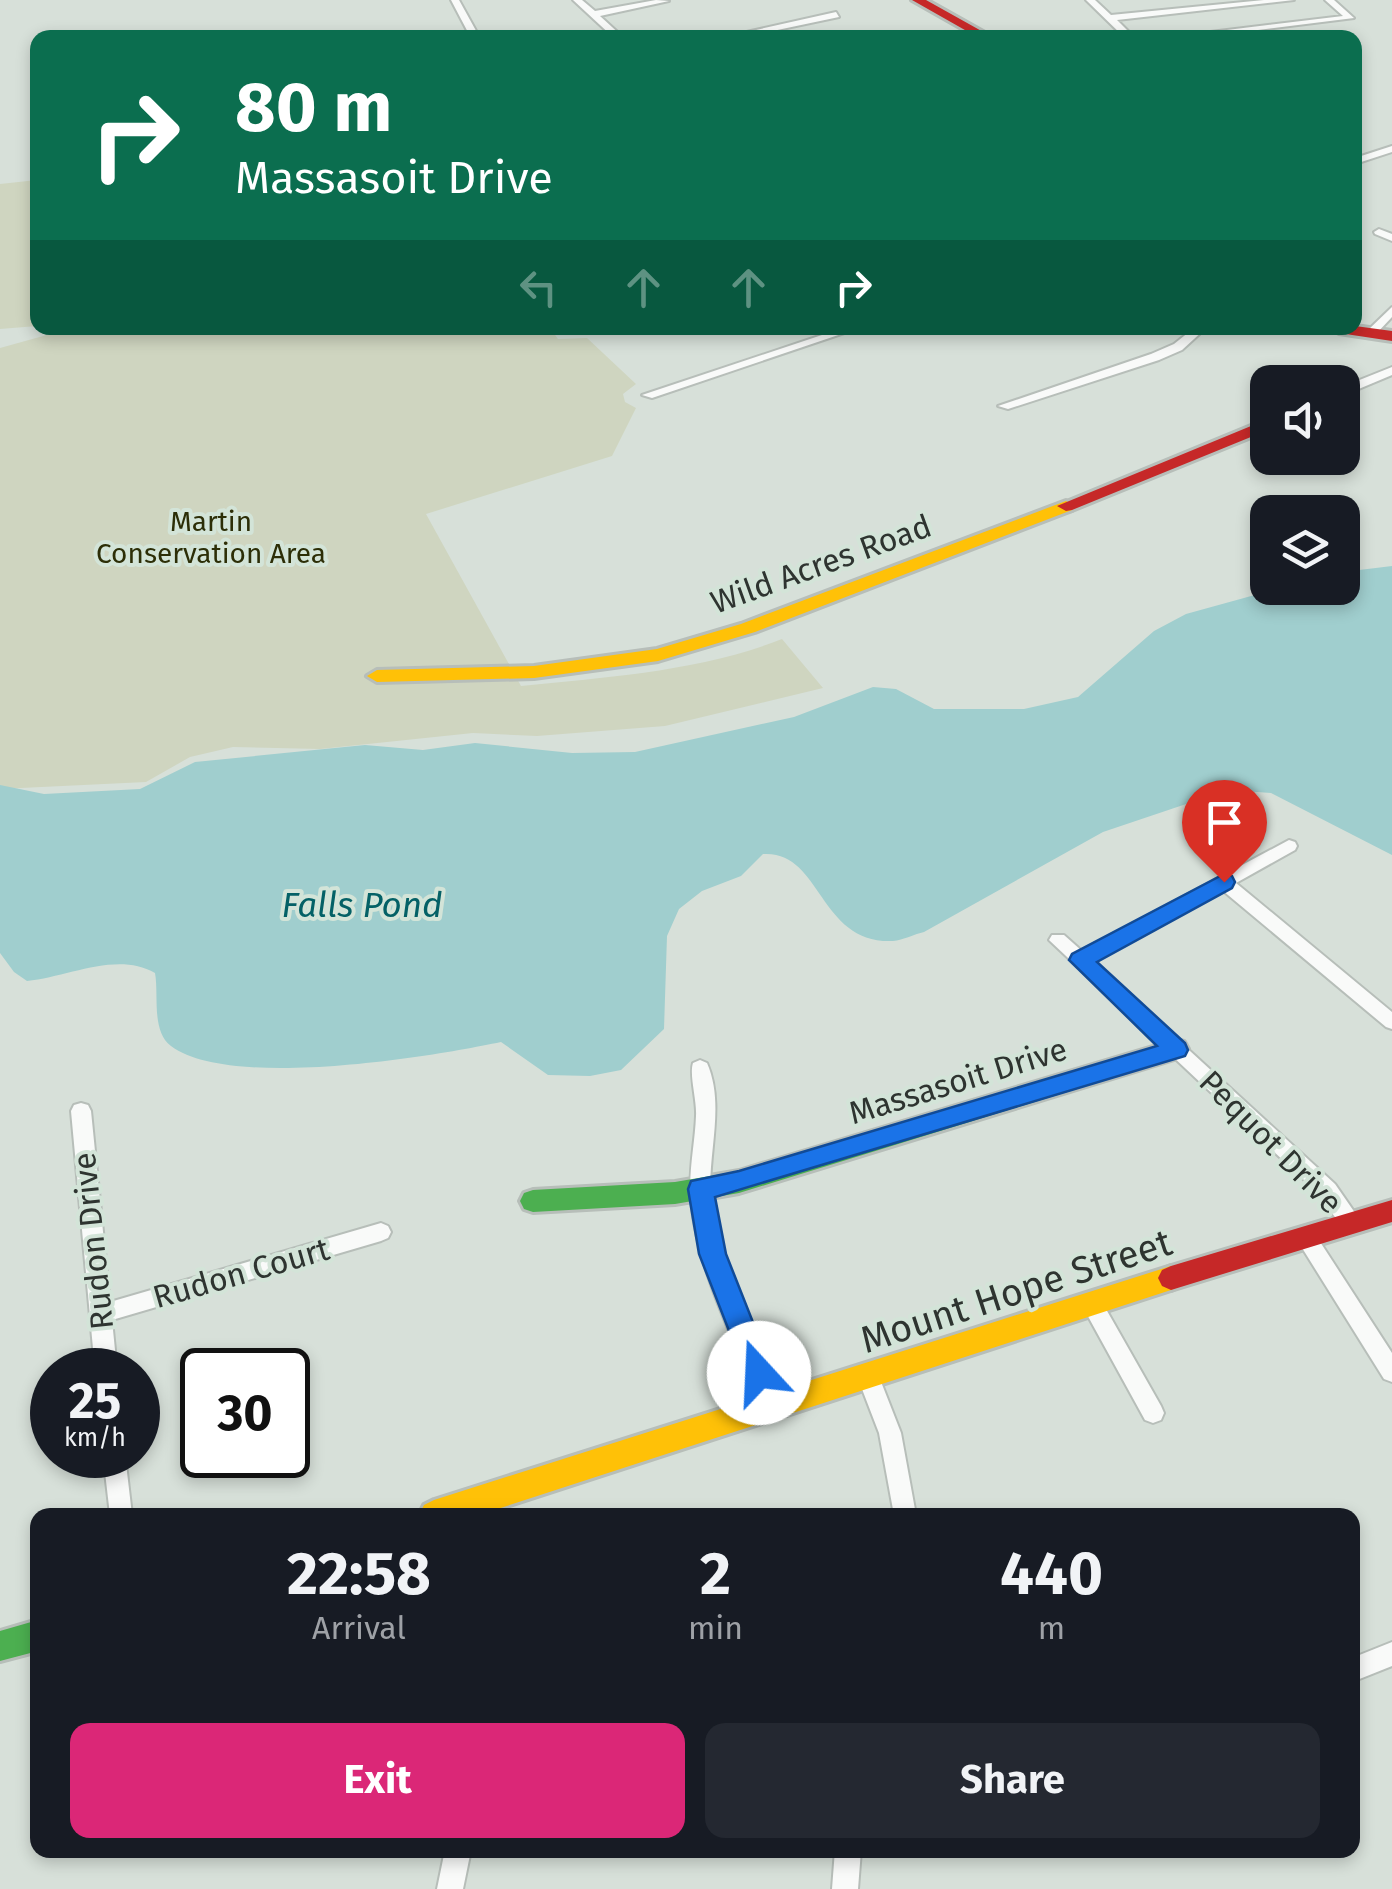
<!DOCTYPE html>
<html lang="en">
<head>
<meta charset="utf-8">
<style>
  body { margin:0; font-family:"Fira Sans",sans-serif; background:#242831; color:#f1f3f6; height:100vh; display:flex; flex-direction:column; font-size:38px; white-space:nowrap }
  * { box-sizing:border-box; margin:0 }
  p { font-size:32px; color:#9ea1a6 }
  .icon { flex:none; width:55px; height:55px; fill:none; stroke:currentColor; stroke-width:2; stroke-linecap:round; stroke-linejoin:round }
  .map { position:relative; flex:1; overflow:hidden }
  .panel { position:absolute; left:30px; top:1508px; width:1330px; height:350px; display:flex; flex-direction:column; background:#171b24; border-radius:20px; box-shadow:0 5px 15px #0003 }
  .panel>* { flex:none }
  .hud { position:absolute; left:30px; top:30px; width:1332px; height:305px; border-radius:20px; box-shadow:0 5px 15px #0003; background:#0b6e4f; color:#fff; overflow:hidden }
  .controls { position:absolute; left:1250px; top:365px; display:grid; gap:20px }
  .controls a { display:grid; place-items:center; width:110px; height:110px; border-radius:20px; background:#171b24; box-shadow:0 5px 15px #0003; font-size:50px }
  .speed { position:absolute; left:30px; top:1348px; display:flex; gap:20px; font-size:50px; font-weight:700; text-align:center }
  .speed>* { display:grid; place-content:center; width:130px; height:130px; border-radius:50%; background:#171b24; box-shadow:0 5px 15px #0003; line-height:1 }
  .speed small { font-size:25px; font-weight:400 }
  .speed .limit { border:5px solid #111; border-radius:15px; background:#fff; color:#111 }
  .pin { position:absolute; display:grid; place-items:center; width:85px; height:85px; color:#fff; margin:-102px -42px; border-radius:50% 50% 50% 0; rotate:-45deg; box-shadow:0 0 10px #0007 }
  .pin .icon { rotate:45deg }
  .me { position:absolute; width:110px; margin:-55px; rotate:340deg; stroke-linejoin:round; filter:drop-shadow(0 0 8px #0008) }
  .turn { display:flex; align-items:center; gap:35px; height:210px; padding:0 40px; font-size:45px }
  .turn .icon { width:130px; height:130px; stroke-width:2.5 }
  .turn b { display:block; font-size:70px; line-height:85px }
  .lanes { display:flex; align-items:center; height:95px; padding:0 40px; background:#0003; justify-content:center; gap:50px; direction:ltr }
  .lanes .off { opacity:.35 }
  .eta { display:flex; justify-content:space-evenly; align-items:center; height:170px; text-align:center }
  .eta b { font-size:60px; font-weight:700; line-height:70px }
  .button { display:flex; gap:20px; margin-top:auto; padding:20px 40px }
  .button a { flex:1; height:115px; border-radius:20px; background:#db2777; color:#fff; font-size:40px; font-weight:700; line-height:115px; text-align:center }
  .button a+a { background:#242831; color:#f1f3f6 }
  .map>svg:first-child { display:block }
</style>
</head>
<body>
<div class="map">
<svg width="1392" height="1889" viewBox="0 0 1392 1889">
  <rect width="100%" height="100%" fill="#d7e0d9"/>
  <!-- green -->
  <path fill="#cfd5c0" d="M37 180V326L0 329V184Z
    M72 328H550L558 339 587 338 636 384 623 394 625 402 636 408 612 456 426 514 521 686C608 677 701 671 782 639L823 688 665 726 537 736 473 733 320 749 233 747 190 757 146 782 0 789V348Z"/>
  <!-- water -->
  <path fill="#a0cece" d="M1392 566V855L1271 793 1243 791 1201 799 1103 832 924 932C915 934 903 940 893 941 818 944 822 850 763 854L741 876 702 891 679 909 667 936 664 1029 621 1070 590 1076 548 1075 501 1042C430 1057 230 1090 171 1046 151 1031 159 995 155 973 117 951 68 977 27 981L14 972 0 953V785L44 794 140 789 195 762 365 745 423 750 475 743 572 753 635 752 794 717 873 687 896 689 934 709H1024L1078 697 1154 631 1186 614 1280 588H1342L1343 572Z"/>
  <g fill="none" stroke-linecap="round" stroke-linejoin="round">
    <defs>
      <path id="street" d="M451 0H459L480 38H471Z
        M573 0H582L595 11 656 0 669 1 600 16 624 38H614Z
        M1086 0H1095L1111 15 1264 0H1294L1117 20 1135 38H1125Z
        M1325 0H1334L1354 18 1194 38H1161L1343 16Z
        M836 12 839 17 739 38H720Z
        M1392 146V152L1355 164V158Z
        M1379 229 1392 234V241L1375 234 1374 232Z
        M1392 307V317L1375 335H1367V331Z
        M843 328H859L652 398 642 395Z
        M1194 328H1206L1182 350 1159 360 1008 409 998 406 1151 354 1174 344Z
        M1392 367V375L1342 396V387Z
        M1289 840 1295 842 1297 846 1295 850 1236 883 1392 1012V1029L1386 1027 1222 890 1093 962 1335 1184 1362 1223 1359 1229C1341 1235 1331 1209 1321 1196L1049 940 1052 935H1064L1082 951Z
        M700 1060 707 1063C727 1109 704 1161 712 1209 723 1278 757 1342 782 1407L779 1414 771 1417 763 1414 760 1407C735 1340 698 1273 691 1201 688 1172 695 1144 696 1116 697 1100 689 1075 693 1063Z
        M81 1103 88 1105 91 1111 110 1302 381 1223 388 1226 391 1232 388 1238 381 1241 112 1320 117 1370H95L71 1111 74 1105Z
        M1306 1228 1313 1231 1392 1353V1382L1384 1379 1299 1243 1296 1237 1299 1231Z
        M1091 1293 1098 1295 1161 1406 1164 1413 1161 1420 1153 1423 1145 1420 1084 1309 1081 1302 1084 1295Z
        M868 1366 876 1369 901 1433 916 1515H894L879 1433 857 1376 860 1369Z
        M103 1455H125L132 1515H110Z
        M1392 1642V1666L1352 1682V1658Z
        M445 1850H471L463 1889H437Z
        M835 1850H861L858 1889H832Z"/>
      <path id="fast" d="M1176 1040 1184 1042 1188 1049 1184 1056 739 1193 675 1204 533 1212 524 1209 520 1201 524 1193 533 1190 675 1182 739 1171Z
        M38 1620V1651L0 1661V1631Z"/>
      <path id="slow" d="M1066 501 1075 506 1072 510 755 632 658 661 534 678 377 682 367 676 377 670 534 666 657 649 741 624Z
        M1171 1266 1180 1270 1184 1278 1180 1286 1171 1290 479 1515H419L424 1505 434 1500Z"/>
      <path id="jam" d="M912 0H926L994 38H979Z
        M1355 326 1392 331V341L1339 333 1331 328Z
        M1268 419V430L1072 510 1066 511 1057 506Z
        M1392 1200V1222L1171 1290 1162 1286 1158 1278 1162 1270 1171 1266Z"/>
    </defs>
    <!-- street casing -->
    <use href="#street" stroke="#b7beb9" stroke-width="4"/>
    <!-- fast casing -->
    <use href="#fast" stroke="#b7beb9" stroke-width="6"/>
    <!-- slow casing -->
    <use href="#slow" stroke="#b7beb9" stroke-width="6"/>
    <!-- jam casing -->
    <use href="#jam" stroke="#b7beb9" stroke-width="6"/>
    <!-- street -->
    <use href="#street" fill="#f9faf9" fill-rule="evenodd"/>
    <!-- fast -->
    <use href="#fast" fill="#4caf50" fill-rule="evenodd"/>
    <!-- slow -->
    <use href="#slow" fill="#ffc107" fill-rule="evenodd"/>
    <!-- jam -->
    <use href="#jam" fill="#c62828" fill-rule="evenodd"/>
  </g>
  <!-- route -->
  <path fill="#1a73e8" stroke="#114b97" stroke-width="2.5" d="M1224 874 1232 876 1235 882 1232 888 1097 962 1185 1043 1188 1050 1185 1056 715 1197 726 1254 773 1373 769 1382 759 1386 749 1382 699 1254 688 1189 691 1181 739 1171 1157 1046 1069 960 1072 954Z"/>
  <g text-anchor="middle" stroke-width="8" stroke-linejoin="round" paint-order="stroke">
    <!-- far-park labels -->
    <g font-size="28" fill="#2c2e07" stroke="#d3e4d8">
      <text x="211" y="531">Martin<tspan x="211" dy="32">Conservation Area</tspan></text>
    </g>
    <!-- street labels -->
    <g font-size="32" fill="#2e3430" stroke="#d3e4d8">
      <text transform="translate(821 564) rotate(-20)" y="11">Wild Acres Road</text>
      <text transform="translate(958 1081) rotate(-17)" y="11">Massasoit Drive</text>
      <text transform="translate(1271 1142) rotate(45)" y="11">Pequot Drive</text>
      <text transform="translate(93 1241) rotate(-96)" y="11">Rudon Drive</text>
      <text transform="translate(241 1273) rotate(-16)" y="11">Rudon Court</text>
    </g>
    <!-- water labels -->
    <g font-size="35" font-style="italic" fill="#046166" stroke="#d3e4d8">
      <text x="362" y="917">Falls Pond</text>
    </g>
    <!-- near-street labels -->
    <g font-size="38" fill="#2e3430" stroke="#d3e4d8">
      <text transform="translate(1016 1291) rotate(-18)" y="13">Mount Hope Street</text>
    </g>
  </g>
</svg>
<div class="controls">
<a><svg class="icon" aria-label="sound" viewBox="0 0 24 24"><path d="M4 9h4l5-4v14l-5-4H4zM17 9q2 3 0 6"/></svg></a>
<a><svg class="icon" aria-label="layers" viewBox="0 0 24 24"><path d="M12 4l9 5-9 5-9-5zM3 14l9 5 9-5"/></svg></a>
</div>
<div class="speed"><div>25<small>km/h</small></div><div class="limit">30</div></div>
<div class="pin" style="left:1224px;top:882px;background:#d93025"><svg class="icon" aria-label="arrive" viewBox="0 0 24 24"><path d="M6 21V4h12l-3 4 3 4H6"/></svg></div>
<svg class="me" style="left:759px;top:1373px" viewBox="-20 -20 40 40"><circle r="19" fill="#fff"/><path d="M0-13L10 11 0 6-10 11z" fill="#1a73e8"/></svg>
<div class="hud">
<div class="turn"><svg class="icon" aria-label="right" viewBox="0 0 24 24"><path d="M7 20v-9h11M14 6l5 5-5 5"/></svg><div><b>80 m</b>Massasoit Drive</div></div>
<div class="lanes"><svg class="icon off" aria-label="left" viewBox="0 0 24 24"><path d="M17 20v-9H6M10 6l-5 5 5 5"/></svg><svg class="icon off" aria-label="ahead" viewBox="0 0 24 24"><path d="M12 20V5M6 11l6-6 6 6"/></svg><svg class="icon off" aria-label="ahead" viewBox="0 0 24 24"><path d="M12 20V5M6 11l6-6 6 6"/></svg><svg class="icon" aria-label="right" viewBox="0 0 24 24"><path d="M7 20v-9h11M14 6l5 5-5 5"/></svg></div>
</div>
<section class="panel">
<div class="eta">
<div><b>22:58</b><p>Arrival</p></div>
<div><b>2</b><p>min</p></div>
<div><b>440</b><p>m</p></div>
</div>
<div class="button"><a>Exit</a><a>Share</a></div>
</section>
</div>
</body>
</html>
